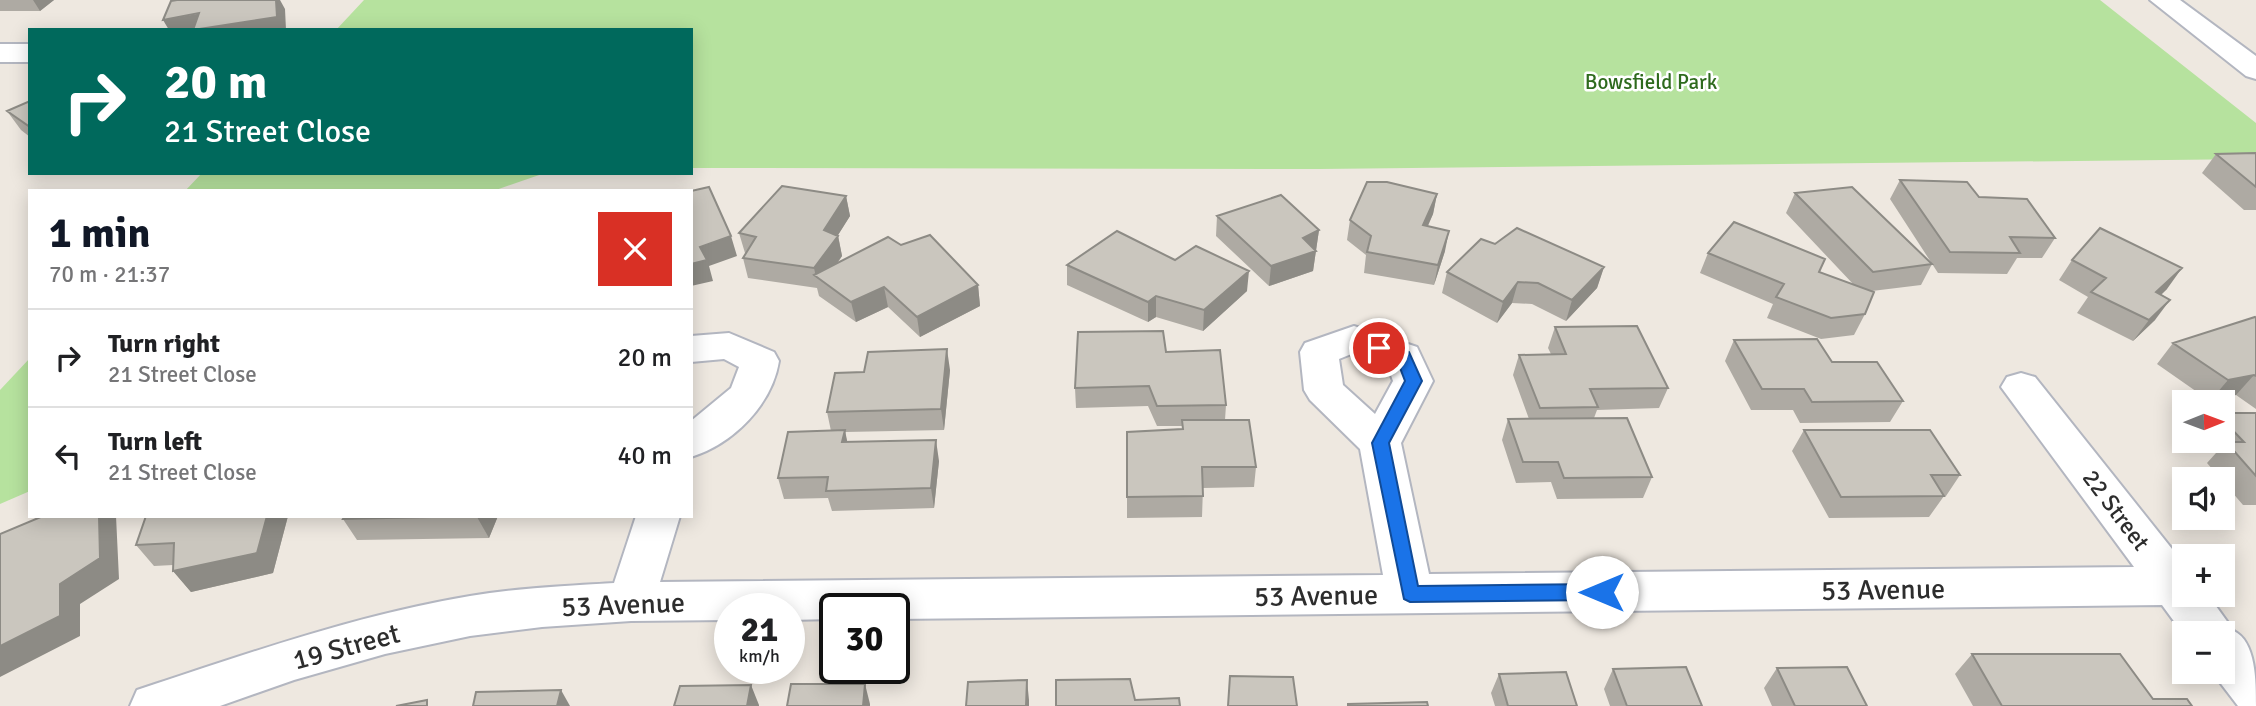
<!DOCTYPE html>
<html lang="en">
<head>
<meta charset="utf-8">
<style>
  body { margin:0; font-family:Signika,sans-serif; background:#f6f6f6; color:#202124; height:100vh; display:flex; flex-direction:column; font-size:26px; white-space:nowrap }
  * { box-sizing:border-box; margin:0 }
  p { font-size:23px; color:#757577 }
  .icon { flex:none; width:38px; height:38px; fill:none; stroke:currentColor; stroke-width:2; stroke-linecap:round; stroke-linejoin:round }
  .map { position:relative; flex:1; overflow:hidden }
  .side { position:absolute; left:28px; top:189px; width:665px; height:329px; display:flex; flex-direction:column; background:#fff; border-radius:0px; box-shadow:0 4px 18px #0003 }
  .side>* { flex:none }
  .guide { position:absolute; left:28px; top:28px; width:665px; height:147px; border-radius:0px; box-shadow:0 4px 18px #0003; background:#00695c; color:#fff; overflow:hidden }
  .needle { width:46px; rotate:89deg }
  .tools { position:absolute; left:2172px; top:390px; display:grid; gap:14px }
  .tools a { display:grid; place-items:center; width:63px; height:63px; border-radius:0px; background:#fff; box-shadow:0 4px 18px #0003; font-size:35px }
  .speed { position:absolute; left:714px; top:593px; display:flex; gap:14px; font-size:35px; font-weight:700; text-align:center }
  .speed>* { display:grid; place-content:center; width:91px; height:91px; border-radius:50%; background:#fff; box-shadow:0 4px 18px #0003; line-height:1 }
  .speed small { font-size:18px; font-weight:400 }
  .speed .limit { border:4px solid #111; border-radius:10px; background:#fff; color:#111 }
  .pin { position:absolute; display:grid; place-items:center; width:60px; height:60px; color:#fff; margin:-30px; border:4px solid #fff; border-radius:50%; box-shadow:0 2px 7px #0007 }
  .me { position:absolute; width:77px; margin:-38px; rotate:270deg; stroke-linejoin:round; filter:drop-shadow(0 0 5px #0008) }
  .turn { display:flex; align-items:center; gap:24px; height:147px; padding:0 21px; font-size:32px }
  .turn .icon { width:91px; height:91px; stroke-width:2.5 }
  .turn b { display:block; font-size:49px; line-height:60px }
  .round { display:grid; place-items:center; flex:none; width:74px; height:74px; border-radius:0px; background:#f6f6f6 }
  .head { display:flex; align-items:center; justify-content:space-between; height:119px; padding:0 21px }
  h1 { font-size:42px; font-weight:700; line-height:52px; color:#111827 }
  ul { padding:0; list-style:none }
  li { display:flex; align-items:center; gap:21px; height:98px; padding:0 21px; border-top:2px solid #e0e0e0 }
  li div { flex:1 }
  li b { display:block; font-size:26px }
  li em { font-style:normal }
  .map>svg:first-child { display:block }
</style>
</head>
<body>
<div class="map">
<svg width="2256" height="706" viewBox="0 0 2256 706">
  <rect width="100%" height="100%" fill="#eee8e0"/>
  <!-- green -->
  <path fill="#b6e29e" d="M364 0H2100L2256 123V159L1320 169 691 168V30H336Z
    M202 173H545L493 191H185Z
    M30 358V491L0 504V390Z"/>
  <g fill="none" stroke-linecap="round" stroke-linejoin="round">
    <defs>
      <path id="minor" d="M2150 0H2180L2256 56V79L2246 76Z
        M0 44H30V62H0Z
        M1354 326 1417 347 1433 381 1401 443 1429 574 2134 567 2001 387 2007 377 2021 373 2035 377 2184 564V595H2208L2234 631C2256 642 2256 681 2256 706H2238L2212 672H2222V634L2184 635 2162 605 894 619V609H835V619L789 620V609H730V620L631 621 542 627 470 636 385 654 294 680 220 706H130L137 690 155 684C258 650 362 614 470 596 517 588 566 586 614 583L636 516H680L660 582 1383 575 1360 449 1310 400 1304 390 1300 352 1305 343ZM1354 353 1387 364 1393 381 1375 414 1343 385 1339 359Z
        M729 333 774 352 779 361C772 405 733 444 691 457V421L731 388 739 367 724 359 691 362V336Z"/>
    </defs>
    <!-- minor casing -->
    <use href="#minor" stroke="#b3b6c0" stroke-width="4"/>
    <!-- minor -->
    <use href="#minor" fill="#fff" fill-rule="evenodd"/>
  </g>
  <!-- wall -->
  <path fill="#aeaaa3" d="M0 0H54L40 11H0Z
    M30 101V137L21 130 7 111Z
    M2256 153V210H2244L2202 173 2216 154Z
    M1900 180 1979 197 2055 238 2042 258H2017L2007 274 1938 273 1890 199Z
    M1795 193 1932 264 1921 285 1872 291 1865 314 1854 335 1821 339 1767 318 1773 304 1700 273 1708 253 1819 272 1854 285 1786 213Z
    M1437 194 1433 214 1428 226 1445 251 1434 285 1364 273 1366 255 1347 240 1350 220Z
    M846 196 850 216 838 235 842 256 837 264 901 245 978 285 980 306 920 337 888 307 856 322 819 296 817 288 748 278 743 258 746 253H745L739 233Z
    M1217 216 1319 230 1313 271 1269 286 1216 236Z
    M1495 244 1604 267 1597 288 1566 321 1532 304 1512 303 1497 323 1442 293 1447 272Z
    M1175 260 1247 291 1203 331 1156 317 1148 322 1067 285V265Z
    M2072 260 2167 289 2161 295 2155 320 2133 341 2077 313 2088 297 2059 280Z
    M2256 318V409L2236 395 2210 401 2157 364 2173 343Z
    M1555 327 1668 388 1659 408 1597 410 1594 418 1652 477 1643 498 1557 499 1551 482 1516 483 1502 440 1508 419H1529L1513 375 1519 355 1551 354 1548 348Z
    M1734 340 1832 362 1903 401 1890 422 1800 423 1793 410H1751L1725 361Z
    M1166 352 1226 405 1225 420 1256 467 1254 487 1203 488 1202 517 1127 518V432L1182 429V426H1157L1148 406 1076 408 1075 388Z
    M950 370 944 430 845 432 847 442 939 461 934 508 832 511 828 498 784 499 778 478 831 431 827 412Z
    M2222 413H2256V505H2243L2207 463 2216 453 2206 441H2222Z
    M1804 430 1960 475 1946 496H1944L1929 517 1829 518 1792 451Z
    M146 516H288L273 573 191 592 173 571V565L154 566 136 545Z
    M498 516 489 538 357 540 343 519Z
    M1972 654 2153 699 2192 706H1973L1955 674Z
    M1777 668 1867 706H1772L1764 688Z
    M1613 669 1702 706H1610L1604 689Z
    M1499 674 1577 706H1495L1491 693Z"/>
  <!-- shaded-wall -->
  <path fill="#8d8b85" d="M33 0H54L40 11Z
    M276 0H280L285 9 286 30H169L163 20Z
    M1437 194 1433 214 1419 245 1423 225Z
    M846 196 850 216 833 243 838 236 842 256 823 282 816 277 814 268 824 230Z
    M1319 230 1313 271 1269 286 1271 266 1303 238Z
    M1449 231 1445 251 1434 285 1438 265Z
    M731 236 737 256 709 266 713 281 691 286V264L700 247Z
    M1604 267 1597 288 1566 321 1572 300Z
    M2182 268 2167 289 2141 313 2156 292Z
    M1249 271 1247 291 1203 331 1204 310Z
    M1518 282 1512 303 1497 323 1503 302Z
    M978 285 980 306 920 337 917 317Z
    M884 287 888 307 856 322 851 302Z
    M1156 296V317L1148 322V302Z
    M2170 300 2155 320 2133 341 2149 320Z
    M947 349 950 370 944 430 941 409Z
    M2254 375 2236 395 2210 401 2228 380Z
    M845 430 849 451 842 442Z
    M936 440 939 461 934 508 931 488Z
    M99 516H116L119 579 80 604V636L0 677V646L60 584Z
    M267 516H288L273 573 191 592 173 571Z
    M477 516H498L489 538 477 517Z
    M1027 680 1029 700V706H1026Z
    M865 684 870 704V706H863Z
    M751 685 759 705V706H747Z
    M561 690 570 706H557Z"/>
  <!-- building -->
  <path fill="#cac6be" stroke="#8d8b85" stroke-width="2" d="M177 0H276L277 17 193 30 199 13 163 20 171 1Z
    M30 101V127L7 111Z
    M2256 153V187L2216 154Z
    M1900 180 1967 182 1979 197 2027 199 2055 238 2010 237 2020 253 1950 252Z
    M1367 182H1387L1437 194 1423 225 1449 231 1438 265 1367 252 1371 236 1350 220Z
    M782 186 846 196 824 230 838 236 814 268 743 258 756 237 739 233Z
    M709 187 731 236 700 247 707 260 691 264V191Z
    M1852 187 1932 264 1873 272 1795 193Z
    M1281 195 1319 230 1303 238 1316 251 1271 266 1217 216Z
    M1734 222 1825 259 1819 272 1874 292 1865 314 1831 318 1776 297 1784 284 1708 253Z
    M1517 228 1604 267 1572 300 1538 283 1518 282 1503 302 1447 272 1481 239 1495 244Z
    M2100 228 2182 268 2156 292 2170 300 2149 320 2091 292 2106 278 2072 260Z
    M1117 231 1175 260 1196 246 1249 271 1204 310 1156 296 1148 302 1067 265Z
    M930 235 978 285 917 317 884 287 851 302 814 275 888 237 901 245Z
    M2255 317 2256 318V376L2254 375 2228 380 2173 343Z
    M1637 326 1668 388 1590 389 1598 407 1540 408 1519 355 1566 354 1555 327Z
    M1163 331 1166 352 1220 350 1226 405 1157 406 1149 386 1075 388 1078 332Z
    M1817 339 1832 362H1877L1903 401 1812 402 1804 389H1762L1734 340Z
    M947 349 941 409 827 412 835 373 864 372 868 352Z
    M2222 413H2256V476L2226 442H2244L2222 419Z
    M1627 418 1652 477 1564 478 1558 462H1523L1508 419Z
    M1182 420H1249L1256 467H1202L1203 496 1127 497V432L1183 429Z
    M845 430 842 442 936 440 931 488 826 491 828 477 778 478 788 432Z
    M1804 430H1930L1960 475H1931L1944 496 1841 497Z
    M43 516H99L100 558 60 584V616L0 646V534Z
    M146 516H267L257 553 173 571 174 543 136 545Z
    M345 516H477L343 519Z
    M1972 654H2120L2153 699H2187L2192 706H2002Z
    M1686 667 1702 706H1627L1613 669Z
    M1847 667 1867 706H1795L1777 668Z
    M1566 672 1577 706H1508L1499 674Z
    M1230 676 1293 677 1297 706H1228Z
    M1130 679 1135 700 1179 698 1180 706H1056V680Z
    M1027 680 1026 706H966L968 682Z
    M791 684H865L863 706H787Z
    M751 685 747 706H674L680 686Z
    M561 690 557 706H473L476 692Z
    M427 700V706H396Z
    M1427 702 1428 706H1348V704Z"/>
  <!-- route -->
  <path fill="#1a73e8" stroke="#114b97" stroke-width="2" d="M1379 342 1409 352 1422 381 1389 443 1418 586 1602 584 1609 586 1612 592 1609 597 1602 600 1410 602 1404 599 1372 443 1405 381 1397 360 1373 351 1371 348Z"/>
  <g text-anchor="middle" stroke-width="5" stroke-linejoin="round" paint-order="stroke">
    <!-- far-park labels -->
    <g font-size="21" fill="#2e6a1d" stroke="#fff">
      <text x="1651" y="89">Bowsfield Park</text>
    </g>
    <!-- street labels -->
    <g font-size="24" fill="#2d2d2d" stroke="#fff">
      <text transform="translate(2116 510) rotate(53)" y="8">22 Street</text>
    </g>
    <!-- near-street labels -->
    <g font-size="28" fill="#2d2d2d" stroke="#fff">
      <text transform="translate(1883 589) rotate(-1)" y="10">53 Avenue</text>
      <text transform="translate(1316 595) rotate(-1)" y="10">53 Avenue</text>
      <text transform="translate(623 604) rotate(-2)" y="10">53 Avenue</text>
      <text transform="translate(346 646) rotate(-15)" y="10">19 Street</text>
    </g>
  </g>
</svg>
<div class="tools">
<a><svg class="needle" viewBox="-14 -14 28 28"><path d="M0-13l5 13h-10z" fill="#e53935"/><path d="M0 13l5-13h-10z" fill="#757577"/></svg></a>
<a><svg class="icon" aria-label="sound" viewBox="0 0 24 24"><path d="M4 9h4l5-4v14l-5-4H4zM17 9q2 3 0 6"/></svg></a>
<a>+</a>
<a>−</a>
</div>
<div class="speed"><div>21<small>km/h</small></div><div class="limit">30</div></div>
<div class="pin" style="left:1379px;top:348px;background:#d93025"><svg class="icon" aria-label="arrive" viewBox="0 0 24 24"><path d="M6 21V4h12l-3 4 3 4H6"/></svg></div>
<svg class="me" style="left:1602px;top:592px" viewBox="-20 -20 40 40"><circle r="19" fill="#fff"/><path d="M0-13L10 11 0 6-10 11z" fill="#1a73e8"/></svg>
<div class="guide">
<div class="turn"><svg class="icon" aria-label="right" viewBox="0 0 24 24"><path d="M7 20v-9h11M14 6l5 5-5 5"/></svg><div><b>20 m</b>21 Street Close</div></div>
</div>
<section class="side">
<div class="head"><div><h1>1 min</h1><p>70 m · 21:37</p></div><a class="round" style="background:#d93025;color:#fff"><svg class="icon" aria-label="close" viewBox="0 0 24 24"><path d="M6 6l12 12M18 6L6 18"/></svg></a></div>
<ul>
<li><svg class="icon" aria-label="right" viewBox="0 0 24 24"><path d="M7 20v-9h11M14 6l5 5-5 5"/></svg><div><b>Turn right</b><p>21 Street Close</p></div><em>20 m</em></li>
<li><svg class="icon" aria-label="left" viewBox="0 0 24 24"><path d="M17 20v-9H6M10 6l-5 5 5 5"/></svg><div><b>Turn left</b><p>21 Street Close</p></div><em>40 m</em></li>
</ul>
</section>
</div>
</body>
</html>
